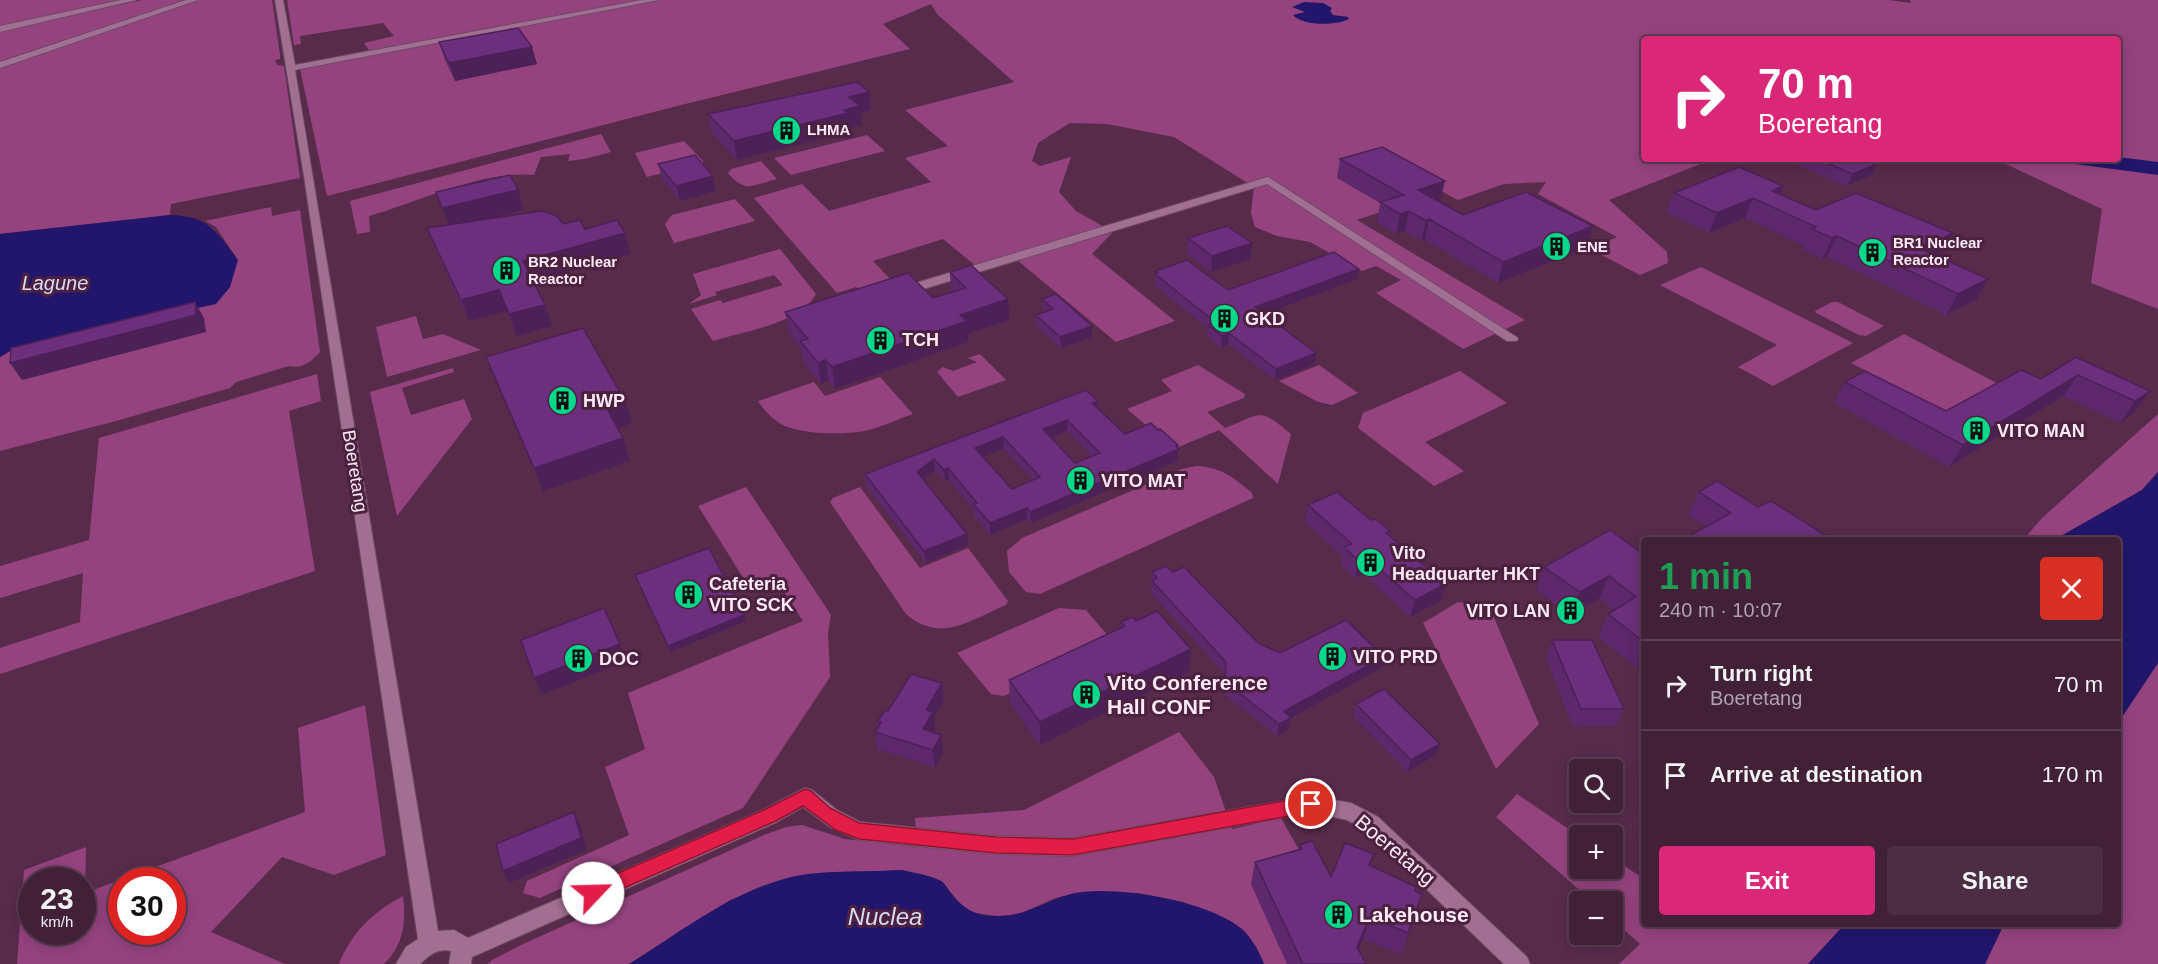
<!DOCTYPE html>
<html lang="en">
<head>
<meta charset="utf-8">
<style>
  body { margin:0; font-family:Helvetica,sans-serif; background:#4c2d43; color:#f1f3f6; height:100vh; display:flex; flex-direction:column; font-size:22px; white-space:nowrap }
  * { box-sizing:border-box; margin:0 }
  p { font-size:20px; color:#aea3ae }
  .icon { flex:none; width:33px; height:33px; fill:none; stroke:currentColor; stroke-width:2; stroke-linecap:round; stroke-linejoin:round }
  .map { position:relative; flex:1; overflow:hidden }
  .drawer { position:absolute; left:1641px; top:537px; width:480px; height:390px; display:flex; flex-direction:column; background:#422038; border-radius:6px; box-shadow:0 3px 15px #0003,0 0 0 2px #5a3e53 }
  .drawer>* { flex:none }
  .top-card { position:absolute; left:1641px; top:36px; width:480px; height:126px; border-radius:6px; box-shadow:0 3px 15px #0003,0 0 0 2px #5a3e53; background:#db2777; color:#fff; overflow:hidden }
  .fabs { position:absolute; left:1569px; top:759px; display:grid; gap:12px }
  .fabs a { display:grid; place-items:center; width:54px; height:54px; border-radius:6px; background:#422038; box-shadow:0 3px 15px #0003,0 0 0 2px #5a3e53; font-size:30px }
  .speed { position:absolute; left:18px; top:867px; display:flex; gap:12px; font-size:30px; font-weight:700; text-align:center }
  .speed>* { display:grid; place-content:center; width:78px; height:78px; border-radius:50%; background:#422038; box-shadow:0 3px 15px #0003,0 0 0 2px #5a3e53; line-height:1 }
  .speed small { font-size:15px; font-weight:400 }
  .speed .limit { border:9px solid #d22; background:#fff; color:#111 }
  .pin { position:absolute; display:grid; place-items:center; width:51px; height:51px; color:#fff; margin:-26px; border:3px solid #fff; border-radius:50%; box-shadow:0 2px 6px #0007 }
  .me { position:absolute; width:66px; margin:-33px; rotate:66deg; stroke-linejoin:round; filter:drop-shadow(0 0 4px #0008) }
  .turn { display:flex; align-items:center; gap:21px; height:126px; padding:0 18px; font-size:27px }
  .turn .icon { width:78px; height:78px; stroke-width:2.5 }
  .turn b { display:block; font-size:42px; line-height:51px }
  .round { display:grid; place-items:center; flex:none; width:63px; height:63px; border-radius:6px; background:#4c2d43 }
  .overview { display:flex; align-items:center; justify-content:space-between; height:102px; padding:0 18px }
  h1 { font-size:36px; font-weight:700; line-height:45px; color:#1e9e55 }
  .button { display:flex; gap:12px; margin-top:auto; padding:12px 18px }
  .button a { flex:1; height:69px; border-radius:6px; background:#db2777; color:#fff; font-size:24px; font-weight:700; line-height:69px; text-align:center }
  .button a+a { background:#4c2d43; color:#f1f3f6 }
  ul { padding:0; list-style:none }
  li { display:flex; align-items:center; gap:18px; height:90px; padding:0 18px; border-top:2px solid #5a3e53 }
  li div { flex:1 }
  li b { display:block; font-size:22px }
  li em { font-style:normal }
  .map>svg:first-child { display:block }
</style>
</head>
<body>
<div class="map">
<svg width="2158" height="964" viewBox="0 0 2158 964">
  <rect width="100%" height="100%" fill="#582b4b"/>
  <!-- green -->
  <path fill="#95437f" fill-rule="evenodd" d="M0 0H124L0 27Z
    M142 0H186L0 61V30Z
    M198 0H272L280 55V59L275 60 277 65 284 66 300 178 171 204 170 215 0 234V66Z
    M287 0H1889L1911 3 1910 0H2158V309L2091 283 2102 209 1995 159H2118V39H1644V159H1713L1609 200 1667 252 1668 263 1640 275 1590 249 1617 237 1538 194 1546 182 1504 184 1458 200 1441 191 1357 220 1525 320 1463 349 1376 293 1401 280 1376 266 1362 271 1310 242 1277 236 1255 227 1251 213 1254 187 1174 137 1107 124 1070 123 1038 143 1032 161 1040 166 1071 157 1059 192 1076 211 1113 232 1092 254 1175 321 1116 342 1017 260 982 271 943 239 873 261 892 281 860 291 856 287 837 293 754 198 802 184 829 211 931 182 905 158 948 146 905 110 1014 82 937 14 931 4 883 24 910 49 681 105 327 196 299 64 369 50 364 43 394 36 383 23 300 36 301 44 294 45Z
    M601 134 611 152 584 159 568 161 570 154 541 157 534 175C481 170 420 202 369 216L370 232 357 234 350 201Z
    M867 135 885 151 791 175 774 158Z
    M684 141 704 162 647 177 635 153Z
    M761 161 777 179C753 185 746 194 728 173L731 169Z
    M735 199 755 221 674 243 665 224 672 215Z
    M271 207 272 216 300 210 320 352C311 362 303 369 289 366L236 382 230 388 116 421 0 451V357L16 347 238 260 216 227 205 221Z
    M780 249 816 294C799 324 745 331 713 341L691 309 720 300 723 303 783 285 774 275 715 292 717 295 689 304 701 295 693 274Z
    M1701 267 1853 343 1773 386 1738 367 1777 345 1660 285Z
    M1832 302H1838L1884 326 1866 336 1859 335 1816 313 1815 311Z
    M416 316 423 339 443 334 481 350 387 377 376 327Z
    M1904 334 2004 387 1955 417 1851 363Z
    M980 354 1006 380 958 397 937 372 943 367 953 371 977 362 968 358Z
    M1198 365 1245 394 1244 398 1207 412 1225 428C1262 414 1258 406 1291 434L1278 484 1219 430 1174 449 1127 409 1172 391 1161 380Z
    M1319 365 1358 393 1332 405 1318 402 1279 381Z
    M453 368 454 372 402 388 411 415 464 399 472 419 397 516 370 392Z
    M1460 371 1507 403 1425 442 1464 471 1434 486 1358 428 1363 413Z
    M317 374 321 401 289 411 315 571 0 674V648L80 622 83 573 0 598V566L89 540 99 438Z
    M880 377 913 414C898 419 884 426 869 430 848 435 806 435 785 426 775 422 764 410 758 401L814 382 825 396Z
    M2158 414V472L2142 490 2054 540H2023L2042 518Z
    M1196 466C1221 467 1233 477 1252 493L1253 498 1040 594 1026 592 1009 572 1007 551 1022 538 1182 469Z
    M746 487 831 615 828 633 830 677 743 808 540 898 523 893 527 881 629 835 605 767 645 749 628 693 803 621 777 581 751 590 698 506Z
    M860 487 920 568 968 548 1008 601 1006 605C970 620 941 644 906 614L830 502 833 498Z
    M1458 602 1489 606 1539 724 1496 769 1423 623Z
    M1059 608 1086 610 1115 644 1004 696 991 694 957 653Z
    M2158 663V964H1985L2004 924H2118V723Z
    M365 705 386 855 334 875 282 857 211 932 285 964H17L24 870 86 847 85 893 305 812 298 728ZM32 880H82V932H32ZM122 880H172V932H122Z
    M1179 732 1214 777 1232 829 1281 818 1307 864 1287 964H1264L1256 946 1218 916 1183 902 1139 893H1078L1055 898 1020 914 997 916 976 913 962 907 942 881 902 870 797 876 769 885 730 900 629 964H488L492 960 521 945 764 835 786 827 802 825 845 839 917 847 915 818 1024 810Z
    M1517 794 1579 836 1580 868H1612L1613 858 1644 879V924H1845L1808 964H1619L1640 944 1613 920 1612 902 1592 901 1496 817Z
    M403 896C406 922 404 945 384 964H339C351 933 374 911 403 896Z"/>
  <!-- water -->
  <path fill="#21166b" d="M1304 2 1323 3 1332 8 1330 11 1333 15 1348 17 1349 19C1335 26 1303 26 1293 15L1305 12 1292 7Z
    M2118 157 2158 162V175L2038 159H2118Z
    M170 215C209 216 216 231 238 260L230 287 216 304 17 347 0 357V234Z
    M2158 472V663L2118 723V540H2054L2142 490Z
    M902 870C914 873 932 875 942 882 945 884 948 889 950 892 964 909 974 916 997 916 1025 917 1048 899 1075 893 1117 885 1209 901 1242 929 1252 938 1259 952 1264 964H629C682 931 734 889 796 876 826 870 871 872 902 870Z
    M1845 924H2004L1985 964H1808Z"/>
  <g fill="none" stroke-linecap="round" stroke-linejoin="round">
    <defs>
      <path id="minor" d="M121 0H136L0 32V26Z
        M186 0H198L0 68V62Z
        M275 0H283L295 65 642 0H659L295 70 438 931 454 930 468 938 763 810 805 788 812 790 837 810 860 822 996 836 1073 838 1311 796 1351 803 1378 817 1527 957 1530 964H1504L1364 829 1347 820 1311 812 1073 856 996 854 859 840 830 827 803 807 777 822 472 957 471 964H449L451 951C438 948 429 955 420 964H396L406 947 418 939 304 176Z
        M1268 177 1518 338 1517 341H1507L1267 184 917 291H909L907 288 909 285Z"/>
    </defs>
    <!-- minor casing -->
    <use href="#minor" stroke="#6d4a64" stroke-width="2"/>
    <!-- minor -->
    <use href="#minor" fill="#a16f92" fill-rule="evenodd"/>
  </g>
  <!-- wall -->
  <path fill="#5d286c" fill-rule="evenodd" d="M439 42 537 64 455 81 445 60Z
    M869 92 871 110 861 113 862 125 850 128V132L737 160 712 133 708 114Z
    M1340 159 1440 201 1439 202 1463 215 1593 226 1587 247 1498 283 1425 240 1421 241 1405 231 1396 234 1377 223 1380 203 1337 178Z
    M1797 159H1887L1876 164 1870 176 1847 186 1795 164Z
    M658 164 716 191 680 201 662 179Z
    M1783 186 1780 194 1816 210 1942 254 1937 256 1988 279 1976 300 1946 315 1827 257 1822 259 1803 249 1804 246 1745 218 1709 233 1666 212 1674 193Z
    M518 190 524 210 481 220 563 224 585 229 631 254 533 281 545 305 552 326 517 336 507 311 469 321 435 248 427 228 449 225 436 192Z
    M1188 238 1252 243 1250 259 1211 272 1187 254Z
    M1359 269 1357 279 1264 314 1316 353 1315 364 1275 380 1228 344 1221 347 1207 336 1208 328 1154 285 1155 274 1156 273V271L1228 290Z
    M950 272 1008 299 1009 320 968 334V342L835 389 829 381 821 384 804 363 801 348 789 333 785 312 933 298 951 292Z
    M1042 299 1092 337 1061 348 1036 325V315L1045 312 1043 310Z
    M486 357 625 401 632 423 617 428 630 461 543 491Z
    M2076 357 2150 391 2135 412 2120 423 2063 396 1949 467 1834 403 1845 382 1946 411 2041 379Z
    M1098 408 1125 434 1158 430 1178 445V461L1031 523 1027 519 990 535 974 516V510L949 480 945 481 935 470 923 480 967 534 968 545 926 563 866 486 865 474ZM1067 431 1092 456 1075 463 1051 438ZM1004 449 1033 480 1012 489 983 457Z
    M1699 492 1758 507 1706 526 1688 515Z
    M1308 505 1371 520 1390 531 1389 535 1441 601 1410 617 1363 574 1355 578 1341 565 1342 556 1305 522Z
    M1644 555V662L1636 667 1598 637 1608 614 1614 610 1599 599 1570 615 1536 590 1544 567Z
    M1152 572H1173L1258 643 1280 653 1384 657 1381 668 1291 718 1288 730 1277 736 1224 694 1225 674 1151 593Z
    M635 575 746 621 670 652Z
    M1136 621 1191 649 1189 672 1040 745 1010 703 1009 680 1121 628V622Z
    M1552 640 1624 709 1616 726 1573 727 1546 658Z
    M942 683 944 701 934 718 935 729 933 733 941 735 943 753 935 767 878 749 875 732 879 725 878 721 888 711Z
    M1356 704 1440 744 1436 755 1407 772 1353 716Z
    M1300 845 1331 877 1370 866 1422 894 1401 955 1363 939 1359 950 1366 964H1287L1251 884 1255 862 1299 849Z"/>
  <!-- shaded-wall -->
  <path fill="#4c2158" d="M532 47 537 64 455 81 449 63Z
    M869 92 871 110 861 113 862 125 850 128V132L737 160 734 141 844 110 849 97Z
    M1864 159H1887L1858 171Z
    M1876 164 1870 176 1847 186 1853 174Z
    M713 176 716 191 680 201 676 186Z
    M1445 181 1440 201 1414 210 1418 190Z
    M1783 186 1775 206 1772 191Z
    M518 190 524 210 450 228 442 208Z
    M1753 198 1745 218 1709 233 1717 213Z
    M1409 211 1405 231 1396 234 1400 214Z
    M1429 219 1425 240 1421 241 1426 221Z
    M1593 226 1587 247 1498 283 1503 262Z
    M625 233 631 254 530 282 523 261Z
    M1953 233 1942 254 1910 270 1921 249Z
    M1837 236 1827 257 1822 259 1832 238Z
    M1252 243 1250 259 1211 272 1212 256Z
    M1359 269 1357 279 1254 318 1255 307Z
    M1988 279 1976 300 1946 315 1958 294Z
    M499 290 507 311 469 321 461 300Z
    M1008 299 1009 320 968 334V342L835 389 832 367 960 315Z
    M195 302 204 318 206 332 22 380 10 363Z
    M545 305 552 326 517 336 509 314Z
    M1092 326V337L1061 348 1060 337Z
    M1229 333 1228 344 1221 347 1222 336Z
    M1316 353 1315 364 1275 380 1276 369Z
    M825 360 829 381 821 384 818 363Z
    M2078 375 2063 396 1949 467 1963 445Z
    M2150 391 2135 412 2120 423 2135 401Z
    M625 401 632 423 613 430 606 407Z
    M1098 401V412L1092 403Z
    M1067 420V431L1043 441V429Z
    M1003 437 1004 449 976 460 975 448Z
    M623 438 630 461 543 491 534 468Z
    M1178 445V461L1031 523 1030 512Z
    M934 459 935 470 919 484 917 472Z
    M948 468 949 480 945 481 944 470Z
    M1027 508V519L990 535V523Z
    M967 534 968 545 926 563 924 551Z
    M1366 557 1363 574 1355 578 1358 560Z
    M1609 576 1599 599 1570 615 1580 592Z
    M1446 584 1441 601 1410 617 1415 600Z
    M744 615 746 621 670 652 668 646Z
    M620 644 626 661 542 695 534 678Z
    M1191 649 1189 672 1040 745V722Z
    M1644 650V662L1636 667Z
    M1384 657 1381 668 1291 718 1288 730 1277 736 1279 724 1284 711Z
    M942 683 944 701 934 718 935 729 925 747 923 729 926 710Z
    M941 735 943 753 935 767 933 750Z
    M1440 744 1436 755 1407 772 1411 760Z
    M574 812 580 824 587 850 509 883 503 871Z
    M1370 917 1363 939 1353 964 1357 947Z"/>
  <!-- building -->
  <path fill="#6c2f7d" stroke="#4c2158" stroke-width="1.5" fill-rule="evenodd" d="M518 28 532 47 449 63 439 42Z
    M857 82 869 92 849 97 860 106 844 110 848 113 734 141 708 114Z
    M1382 147 1445 181 1418 190 1463 215 1526 192 1593 226 1503 262 1429 219 1426 221 1409 211 1400 214 1380 202 1404 195 1340 159Z
    M695 155 713 176 676 186 658 164Z
    M1817 159H1864L1876 164 1853 174Z
    M1739 167 1783 186 1772 191 1816 210 1856 193 1953 233 1921 249 1988 279 1958 294 1837 236 1832 238 1812 229 1816 227 1753 198 1717 213 1674 193Z
    M510 175 518 190 442 208 436 192Z
    M542 211 557 216 563 224 580 220 585 229 617 220 625 233 523 261 545 305 509 314 499 290 461 300 427 228Z
    M1227 226 1252 243 1212 256 1188 238Z
    M1334 252 1359 269 1255 307 1316 353 1276 369 1229 333 1222 336 1208 325 1215 322 1155 274 1158 273 1156 271 1187 260 1228 290Z
    M971 265 1008 299 960 315 967 321 832 367 825 360 818 363 800 341 808 339 785 312 908 273 933 298 966 288 950 272Z
    M1056 294 1092 326 1060 337 1036 315 1053 309 1042 299Z
    M195 302 196 315 10 363 11 348Z
    M583 328 625 401 606 407 623 438 534 468 486 357Z
    M2076 357 2150 391 2135 401 2078 375 1963 445 1845 382 1865 371 1946 411 2021 370 2041 379Z
    M1086 390 1098 401 1092 403 1125 434 1151 423 1158 430 1160 429 1178 445 1176 446 1179 449 1030 512 1027 508 990 523 973 504 977 503 948 468 944 470 934 459 917 472 967 534 924 551 865 474ZM1067 420 1100 453 1075 463 1043 429ZM1003 437 1040 477 1012 489 975 448Z
    M1717 481 1758 507 1771 501 1833 540H1682L1731 513 1699 492Z
    M1337 492 1371 520 1376 519 1390 531 1386 533 1446 584 1415 600 1366 557 1358 560 1344 547 1352 544 1308 505Z
    M1610 530 1644 555V642L1608 614 1636 597 1609 576 1580 592 1544 567Z
    M709 548 744 615 668 646 635 575Z
    M1166 566 1173 572 1184 567 1258 643 1280 653 1346 620 1384 657 1284 711 1291 718 1279 724 1225 682 1226 662 1152 581 1157 578 1152 572Z
    M604 608 620 644 534 678 521 640Z
    M1157 611 1191 649 1040 722 1009 680 1125 626 1121 622 1133 617 1136 621Z
    M1552 640H1592L1624 709H1581Z
    M911 674 942 683 926 710 933 712 923 729 941 735 933 750 875 732 881 722 878 721 885 710 888 711Z
    M1384 689 1440 744 1411 760 1356 704Z
    M574 812 581 838 503 871 496 844Z
    M1312 841 1331 877 1345 843 1374 854 1369 865 1416 887 1415 891 1422 894 1408 933 1370 917 1357 947 1366 964H1303L1255 862 1302 849 1300 845Z"/>
  <!-- route -->
  <path fill="#e11d48" stroke="#92132f" stroke-width="1.5" d="M805 789 811 791 830 808 859 823 996 837 1073 839 1311 796 1317 798 1320 804 1317 809 1311 812 1073 855 996 853 859 839 836 830 803 806 776 821 599 899 593 902 586 899 583 893 586 887 764 810Z"/>
  <!-- icons -->
  <defs>
    <symbol id="building-disc" viewBox="-11 -11 22 22"><circle r="9.5" fill="#04d98b" stroke="#4c2140"/><path d="M-4-6H4V6H1V3H-1V6H-4ZM-2.5-4.3h1.7v1.8h-1.7ZM.8-4.3h1.7v1.8H.8ZM-2.5-1h1.7V.8h-1.7ZM.8-1h1.7V.8H.8Z" fill="#111"/></symbol>
  </defs>
  <g fill-rule="evenodd">
    <use href="#building-disc" x="770" y="114" width="33" height="33"/>
    <use href="#building-disc" x="1540" y="230" width="33" height="33"/>
    <use href="#building-disc" x="1856" y="236" width="33" height="33"/>
    <use href="#building-disc" x="490" y="254" width="33" height="33"/>
    <use href="#building-disc" x="1208" y="302" width="33" height="33"/>
    <use href="#building-disc" x="864" y="324" width="33" height="33"/>
    <use href="#building-disc" x="546" y="384" width="33" height="33"/>
    <use href="#building-disc" x="1960" y="414" width="33" height="33"/>
    <use href="#building-disc" x="1064" y="464" width="33" height="33"/>
    <use href="#building-disc" x="1354" y="546" width="33" height="33"/>
    <use href="#building-disc" x="672" y="578" width="33" height="33"/>
    <use href="#building-disc" x="1554" y="594" width="33" height="33"/>
    <use href="#building-disc" x="1316" y="640" width="33" height="33"/>
    <use href="#building-disc" x="562" y="642" width="33" height="33"/>
    <use href="#building-disc" x="1070" y="678" width="33" height="33"/>
    <use href="#building-disc" x="1322" y="898" width="33" height="33"/>
  </g>
  <g text-anchor="middle" stroke-width="6" stroke-linejoin="round" paint-order="stroke">
    <!-- far-poi labels -->
    <g font-size="15" font-weight="bold" fill="#fcebf6" stroke="#4c2140" text-anchor="start">
      <text x="807" y="135">LHMA</text>
      <text x="1893" y="248">BR1 Nuclear<tspan x="1893" dy="17">Reactor</tspan></text>
      <text x="1577" y="252">ENE</text>
      <text x="528" y="267">BR2 Nuclear<tspan x="528" dy="17">Reactor</tspan></text>
    </g>
    <!-- poi labels -->
    <g font-size="18" font-weight="bold" fill="#fcebf6" stroke="#4c2140" text-anchor="start">
      <text x="1245" y="325">GKD</text>
      <text x="902" y="346">TCH</text>
      <text x="583" y="407">HWP</text>
      <text x="1997" y="437">VITO MAN</text>
      <text x="1101" y="487">VITO MAT</text>
      <text x="1392" y="559">Vito<tspan x="1392" dy="21">Headquarter HKT</tspan></text>
      <text x="709" y="590">Cafeteria<tspan x="709" dy="21">VITO SCK</tspan></text>
      <text x="1550" y="617" text-anchor="end">VITO LAN</text>
      <text x="1353" y="663">VITO PRD</text>
      <text x="599" y="665">DOC</text>
    </g>
    <!-- street labels -->
    <g font-size="18" fill="#fcebf6" stroke="#4c2140">
      <text transform="translate(355 471) rotate(81)" y="6">Boeretang</text>
    </g>
    <!-- water labels -->
    <g font-size="20" font-style="italic" fill="#d6daf2" stroke="#4c2140">
      <text x="55" y="290">Lagune</text>
    </g>
    <!-- near-poi labels -->
    <g font-size="21" font-weight="bold" fill="#fcebf6" stroke="#4c2140" text-anchor="start">
      <text x="1107" y="690">Vito Conference<tspan x="1107" dy="24">Hall CONF</tspan></text>
      <text x="1359" y="922">Lakehouse</text>
    </g>
    <!-- near-street labels -->
    <g font-size="21" fill="#fcebf6" stroke="#4c2140">
      <text transform="translate(1395 850) rotate(40)" y="7">Boeretang</text>
    </g>
    <!-- near-water labels -->
    <g font-size="24" font-style="italic" fill="#d6daf2" stroke="#4c2140">
      <text x="885" y="925">Nuclea</text>
    </g>
  </g>
</svg>
<div class="fabs">
<a><svg class="icon" aria-label="search" viewBox="0 0 24 24"><circle cx="10" cy="10" r="6"/><path d="M15 15l6 6"/></svg></a>
<a>+</a>
<a>−</a>
</div>
<div class="speed"><div>23<small>km/h</small></div><div class="limit">30</div></div>
<div class="pin" style="left:1311px;top:804px;background:#d93025"><svg class="icon" aria-label="arrive" viewBox="0 0 24 24"><path d="M6 21V4h12l-3 4 3 4H6"/></svg></div>
<svg class="me" style="left:593px;top:893px" viewBox="-20 -20 40 40"><circle r="19" fill="#fff"/><path d="M0-13L10 11 0 6-10 11z" fill="#e11d48"/></svg>
<div class="top-card">
<div class="turn"><svg class="icon" aria-label="right" viewBox="0 0 24 24"><path d="M7 20v-9h11M14 6l5 5-5 5"/></svg><div><b>70 m</b>Boeretang</div></div>
</div>
<section class="drawer">
<div class="overview"><div><h1>1 min</h1><p>240 m · 10:07</p></div><a class="round" style="background:#d93025;color:#fff"><svg class="icon" aria-label="close" viewBox="0 0 24 24"><path d="M6 6l12 12M18 6L6 18"/></svg></a></div>
<ul>
<li><svg class="icon" aria-label="right" viewBox="0 0 24 24"><path d="M7 20v-9h11M14 6l5 5-5 5"/></svg><div><b>Turn right</b><p>Boeretang</p></div><em>70 m</em></li>
<li><svg class="icon" aria-label="arrive" viewBox="0 0 24 24"><path d="M6 21V4h12l-3 4 3 4H6"/></svg><div><b>Arrive at destination</b></div><em>170 m</em></li>
</ul>
<div class="button"><a>Exit</a><a>Share</a></div>
</section>
</div>
</body>
</html>
